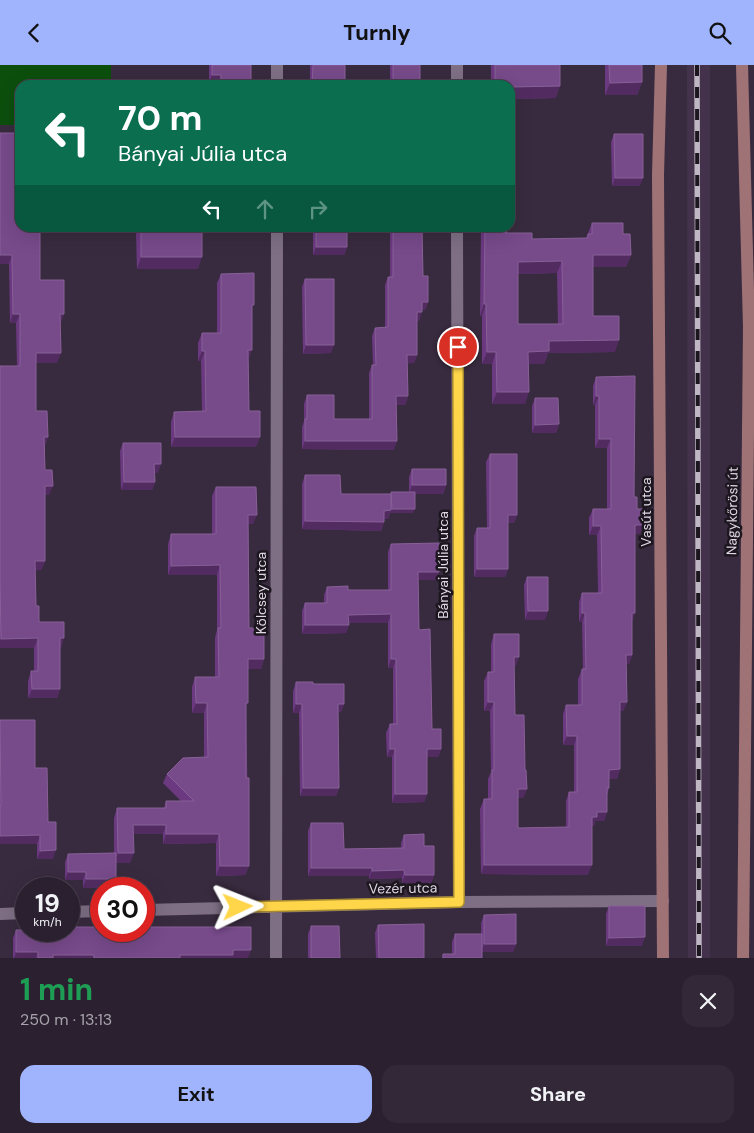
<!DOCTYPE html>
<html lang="en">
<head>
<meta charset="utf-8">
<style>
  body { margin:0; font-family:"DM Sans",sans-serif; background:#332837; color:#f1f3f6; height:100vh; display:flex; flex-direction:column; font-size:19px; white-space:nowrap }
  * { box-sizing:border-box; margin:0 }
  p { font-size:16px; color:#a6a3aa }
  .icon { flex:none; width:28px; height:28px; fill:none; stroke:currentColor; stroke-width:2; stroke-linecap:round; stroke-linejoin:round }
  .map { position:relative; height:893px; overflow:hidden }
  .sheet { display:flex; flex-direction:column; background:#2b202f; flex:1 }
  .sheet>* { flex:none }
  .top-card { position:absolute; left:15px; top:15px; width:500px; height:152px; border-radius:15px; box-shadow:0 5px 20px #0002,0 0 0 1px #473e4b; background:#0b6e4f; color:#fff; overflow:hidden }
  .speed { position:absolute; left:15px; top:812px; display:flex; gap:10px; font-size:25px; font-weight:700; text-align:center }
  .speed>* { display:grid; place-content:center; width:65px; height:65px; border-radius:50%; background:#2b202f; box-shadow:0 5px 20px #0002,0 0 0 1px #473e4b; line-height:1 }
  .speed small { font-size:12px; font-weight:400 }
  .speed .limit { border:8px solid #d22; background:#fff; color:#111 }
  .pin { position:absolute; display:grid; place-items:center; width:42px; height:42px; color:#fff; margin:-21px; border:2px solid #fff; border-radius:50%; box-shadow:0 1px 5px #0007 }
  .me { position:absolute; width:55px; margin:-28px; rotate:88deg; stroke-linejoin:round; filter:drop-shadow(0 0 4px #0008) }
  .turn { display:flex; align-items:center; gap:18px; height:105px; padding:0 20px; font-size:22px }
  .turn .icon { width:65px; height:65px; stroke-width:2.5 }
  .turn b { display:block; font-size:35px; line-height:42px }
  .lanes { display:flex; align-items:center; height:48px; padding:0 20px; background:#0003; justify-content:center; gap:25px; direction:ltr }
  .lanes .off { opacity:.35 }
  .round { display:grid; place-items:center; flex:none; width:52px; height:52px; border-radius:15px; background:#332837 }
  .headline { display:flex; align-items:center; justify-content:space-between; height:85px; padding:0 20px }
  h1 { font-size:30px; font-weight:700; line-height:38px; color:#1e9e55 }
  .action { display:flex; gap:10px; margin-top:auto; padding:10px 20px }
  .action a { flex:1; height:58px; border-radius:15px; background:#a0b3fd; color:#111; font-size:20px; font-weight:700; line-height:58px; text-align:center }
  .action a+a { background:#332837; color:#f1f3f6 }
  header { display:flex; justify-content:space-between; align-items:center; height:65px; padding:0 20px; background:#a0b3fd; color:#111; font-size:22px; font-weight:700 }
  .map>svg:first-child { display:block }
</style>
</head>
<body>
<header><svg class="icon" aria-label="back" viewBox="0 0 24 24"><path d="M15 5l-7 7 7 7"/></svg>Turnly<svg class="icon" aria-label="search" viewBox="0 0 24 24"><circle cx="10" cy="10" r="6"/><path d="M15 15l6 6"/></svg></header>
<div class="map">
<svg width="754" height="893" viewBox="0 0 754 893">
  <rect width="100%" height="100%" fill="#392b3f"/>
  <!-- built -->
  <path fill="#44324c" d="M687 0H710V893H688Z"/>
  <!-- green -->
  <path fill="#0c4f0d" d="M0 0H111V20H20V60H0Z"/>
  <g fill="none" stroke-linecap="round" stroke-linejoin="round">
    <!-- street -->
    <path stroke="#7e6f85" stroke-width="12" d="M457 0V20
      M277 20V0
      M457 162 459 837
      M144 845 459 837 663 836
      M69 847 101 846
      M0 849 26 848
      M276 893 277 162"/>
    <!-- secondary -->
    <path stroke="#9f7375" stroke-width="12" d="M661 0 658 110 663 893
      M742 0 749 262 743 893"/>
    <defs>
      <path id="rail" d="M697 0 699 893"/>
    </defs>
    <!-- rail casing -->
    <use href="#rail" stroke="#c0b7c5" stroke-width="5.5"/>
    <!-- rail -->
    <use href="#rail" stroke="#1c161f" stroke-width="4" stroke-dasharray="11" stroke-linecap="butt"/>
  </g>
  <!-- wall -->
  <path fill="#6b3980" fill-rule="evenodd" d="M209 0H251V20H218V18L209 19Z
    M310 0H345V20H310Z
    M390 0H420L418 20H390Z
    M491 0H560L556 33 510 34V20H491Z
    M605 0H642V17L637 30H605Z
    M0 68 40 215 64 249 60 258 57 298H36V346L48 372 45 380V405L49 430H45V496L41 505H35L36 541 39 557 61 583H60V624L57 633H28V616L31 606H34V583H0V301H17L16 258H10L9 199H0Z
    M614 69 640 121H612L611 77Z
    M592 158 623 169 631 190 626 202H593V251L615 287 548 288 544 299H529L525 339H492V299H482V251H480L481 165H472V162H507L506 168 532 174 586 173ZM557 208 558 259H518V209Z
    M139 162H202L198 204H137L136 169Z
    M313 162H347V182L344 190H313Z
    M422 162 423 211 428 237 425 245H422L419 256 417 255V290L414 298H407L408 331 405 340H396L394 385 302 384V362L304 356V339L307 330 334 354H369V308L372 300H373L372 271 375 263H385V220L388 212H390V163Z
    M221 209 252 247 248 295 249 346 256 382H171V357L174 347H202L201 296H198V278L202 268H217V218Z
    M305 214 331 288 303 289 302 222Z
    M596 312 634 432 637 444 640 469H635L632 557V590L629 599H626L627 637 623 646H620V704L617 714H609V723L607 730V747L604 756H595L594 761H592L588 810 481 809 480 744 484 734H488V714L491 707 490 646H484V616L488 607H491V579L494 569 516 601H514L515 650 525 705 527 724 523 733H518V763L566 762V736L569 727H574V680H563V649L566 640H578V614L582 604H583L582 557H579V537L582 528H598L597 470H589V453L593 444H607V383H595V340H593V321Z
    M535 333 559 359 556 368H532V341Z
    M123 378 158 408H154L155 417 152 425H121L120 386Z
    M490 389 517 450 514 458H508V504L505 512H474V471L477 463H487L486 397Z
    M412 404 446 420 443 429H415L413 448H390L388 454H384V457L381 466 302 464V419L305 410 341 429H391V427H409V412Z
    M216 422 253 459H248L249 563 264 594 261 604H248L246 645 249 801 245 810 216 811V778L163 779V769H133L130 798H116L113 822 83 823V815H65V797L68 789 114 788V753L117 743H164L166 736H181L163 718 167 709 204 692V648H192V622L195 612H215V573L217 565V510H168V479L171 469H212V431Z
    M391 479 436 515H418L419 565 432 664 441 684 438 692H427V729L424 737 392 738V692H387L386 668 390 659H393V603H388V558H349L346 568 302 569V546L305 538H324V530L327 522 348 525H388V487Z
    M527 512 545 555H525L524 520Z
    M296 617 313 619 344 639 341 647H338L339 723 336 731H300L299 648H293V626Z
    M0 655 35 703 48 757 53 794H37V779H0Z
    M311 758 344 784 401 783V778L404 770 424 781 434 810 431 818H402V813L369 814V811H308V766Z
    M609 841 642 881H606V849Z
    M484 850 516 879 513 887H482V893H442L443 889H452V877L455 869H481V858Z
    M378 860 424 893H376L375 868Z
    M311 861 340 893H308V869Z
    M16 865 248 893H13V873Z"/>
  <!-- shaded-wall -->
  <path fill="#522c61" d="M212 10H221L218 18 209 19Z
    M420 15 418 20H391L393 16Z
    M642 17 637 30H605L610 18Z
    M560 21 556 33 510 34V22Z
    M615 113H643L640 121H612Z
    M473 162H482L481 165H472Z
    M316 182H347L344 190H313Z
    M0 190H12L9 199H0Z
    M593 190H631L626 202H588Z
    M141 192H202L198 204H137Z
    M562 196 557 208 514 209 518 197Z
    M422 237H428L425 245H419Z
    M484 239H486L482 251H480Z
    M417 247H422L419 256 414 255Z
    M13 249H20L16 258H10Z
    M60 249H64L61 258H57Z
    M619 275 615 287 548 288 544 299H524L528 287 549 276Z
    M306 280H334L331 288 303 289Z
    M248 285H252L248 295Z
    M202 286H205L201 296H198Z
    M487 287H496L492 299H482Z
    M36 288H61L57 298H32Z
    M407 290H417L414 298 404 299Z
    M497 327H529L525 339H492Z
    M396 331H408L405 340H393Z
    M596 331H599L595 340H593Z
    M559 359 556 368H532L535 360Z
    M44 372H48L44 381Z
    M175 372H260L256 382H171Z
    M599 374H611L607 383H595Z
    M305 376H397L394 385 302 384Z
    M154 399H161L158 408H151Z
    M124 417H155L152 425H121Z
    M412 420H446L443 429H409Z
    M45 421H53L49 430H41Z
    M392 444H415L413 448H390Z
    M391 445 388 454H381L384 446Z
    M248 450H257L253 459H244Z
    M508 450H517L514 458H505Z
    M305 456 384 457 381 466 302 464Z
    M635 460H643L640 469H631Z
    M593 461H601L597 470H589Z
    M35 496H45L41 505 32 506Z
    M220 500 217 510H168L171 501Z
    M477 504H508L505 512H474Z
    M418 507H439L436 515H415Z
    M528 546H548L545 555H525Z
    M582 548H585L582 557H579Z
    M632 548H635L632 557Z
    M391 549 388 558H345L348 550Z
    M305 560H349L346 568 302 569Z
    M38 573 34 583H0V576L1 574Z
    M60 573H64L61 583H56Z
    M626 590H632L629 599H623Z
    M514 592H519L516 601H511Z
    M248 594H264L261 604H245Z
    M391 594H396L393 603H388Z
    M32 624H60L57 633H28Z
    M488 637H494L490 646H484Z
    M620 637H627L623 646H616Z
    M196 638H207L204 648H192Z
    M296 639H302L299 648H293Z
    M338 639H344L341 647H335Z
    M567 671H577L574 680H563Z
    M390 684H395L392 692H387Z
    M427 684H441L438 692H424Z
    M620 704 617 714H606L609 705Z
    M303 723H339L336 731H300Z
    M518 724H527L523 733H515Z
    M395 729H427L424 737 392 738Z
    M597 747H607L604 756H595L594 761H588L592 752Z
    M133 760H166L163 769H130Z
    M166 769H219L216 778 163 779Z
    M40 770 37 779H0V771Z
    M56 785 53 794H37L40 786Z
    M118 788H134L130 798H114Z
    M484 800H592L588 810 481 809Z
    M220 801H249L245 810 216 811Z
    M311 803H372L369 811H308Z
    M404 805 402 813 369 814 372 806Z
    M68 807H86L83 815H65Z
    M405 810H434L431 818H402Z
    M86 814H116L113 822 83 823Z
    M645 872 642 881H606L609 873Z
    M484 879H516L513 887H481Z
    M233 885H251L248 893H151Z
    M16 887H38L36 893H14Z
    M53 890H94L93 893H52Z"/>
  <!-- building -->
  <path fill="#774a8a" stroke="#886098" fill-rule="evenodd" d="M212 0H251V20H221V10H212Z
    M313 0H345V20H312Z
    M393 0H420V15L393 16Z
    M495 0H560V21L510 22V20H495Z
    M609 0H642V17L610 18Z
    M0 68H20V162H40V215H64V249H60L61 288H36V346H47L48 372H44L45 405H52L53 421H45V496H35L36 541H39V557H64V573H60V624H32L31 606H38V573L1 574 0 516V301H20V249H13L12 190H0Z
    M614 69H643V113H615Z
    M592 158H623V169H630L631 190H593V251H619V275L549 276V286L528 287 529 327H497L496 287H487L486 239H484L485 162H507L506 168H532V174L588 173V169H592ZM562 196 563 259H518V197Z
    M141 162H202V192H141Z
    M316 162H347V182H316Z
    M393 162H422L423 211H428V237H422V247H417V290H407L408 331H396L397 376H305V354H307V330H334V354H372V300H376L375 263 388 262V212H393Z
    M254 208V240H252V285H248L249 346H260V372H175L174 347 206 346 205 286H202V268H221V209Z
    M305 214H334V280H306Z
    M635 311 634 432H637V444H643V460H635V548H632V590H626L627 637H620V704L609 705V723H607V747H597V752H592V800H484V734H492V705H494V637H488V607H494V569H519V592H514L515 650H524L525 705H526L527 724H518V763L569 762V727H577V671H567L566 640H582V604H586L585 548H582V528H602L601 461H593V444H611V374H599V331H596V312Z
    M535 333H558L559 359 535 360Z
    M123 378H161V399H154L155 417H124Z
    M490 389H517V450H508V504H477V463H490Z
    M412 404H446V420H412Z
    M305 410H340L341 429H391V445L384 446V457L305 456Z
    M216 422H256L257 450H248L249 563H264V594H248V638H246V713H249V801H220L219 769H166V760H133L134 788H118L117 743H166V736H194L167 709 183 693 208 692 207 638H196L195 612H219L218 563H221L220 500 171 501V469H216Z
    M391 427H415V444H392Z
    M439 478V507H418L419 565 430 564 432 664H441V684H427V729H395V684H390V659H397L396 594H391V549L348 550 349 560H305V538H327V522L348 521V525H391V479Z
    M527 512H548V546H528Z
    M296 617H313V619H344V639H338L339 723H303L302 639H296Z
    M0 655H35V703H47L48 757H56V785L40 786V770L0 771V740H1Z
    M311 758H343L344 784 404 783V770L424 769V781H434V810H405L404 805 372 806V803H311Z
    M116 788V814H86V807H68V789Z
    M609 841H645V872L609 873Z
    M516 849V879H484V850Z
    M424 859V893H379L378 860Z
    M311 861H339L340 893H311Z
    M69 862H101V866H144V862H251V885H233V890H180V893H94V890H53V893H38V887H16V865H26V866H69Z
    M455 869H482V893H443V889H455Z"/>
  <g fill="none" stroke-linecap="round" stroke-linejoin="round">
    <defs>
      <path id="route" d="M238 842 459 837 458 282"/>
    </defs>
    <!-- route casing -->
    <use href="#route" stroke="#a68a30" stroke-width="12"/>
    <!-- route -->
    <use href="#route" stroke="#ffd54a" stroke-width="9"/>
  </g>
  <g text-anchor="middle" stroke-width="5" stroke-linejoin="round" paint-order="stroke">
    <!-- street labels -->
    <g font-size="14" fill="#dfd7e4" stroke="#1c161f">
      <text transform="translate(732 446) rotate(-89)" y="5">Nagykőrösi út</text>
      <text transform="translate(646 447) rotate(-90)" y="5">Vasút utca</text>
      <text transform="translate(443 500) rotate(-90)" y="5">Bányai Júlia utca</text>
      <text transform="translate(261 528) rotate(-90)" y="5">Kölcsey utca</text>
      <text transform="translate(403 823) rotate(-1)" y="5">Vezér utca</text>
    </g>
  </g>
</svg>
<div class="speed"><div>19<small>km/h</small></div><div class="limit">30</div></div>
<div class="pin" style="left:458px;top:282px;background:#d93025"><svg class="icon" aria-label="arrive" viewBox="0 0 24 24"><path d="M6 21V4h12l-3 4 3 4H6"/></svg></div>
<svg class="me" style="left:238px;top:842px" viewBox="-20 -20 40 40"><path d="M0-17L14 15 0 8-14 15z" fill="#ffd54a" stroke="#fff" stroke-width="4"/></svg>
<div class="top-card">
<div class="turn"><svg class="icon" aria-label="left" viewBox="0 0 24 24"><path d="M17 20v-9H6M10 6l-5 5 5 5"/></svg><div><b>70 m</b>Bányai Júlia utca</div></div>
<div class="lanes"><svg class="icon" aria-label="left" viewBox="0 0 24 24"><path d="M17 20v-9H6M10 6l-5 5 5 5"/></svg><svg class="icon off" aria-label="ahead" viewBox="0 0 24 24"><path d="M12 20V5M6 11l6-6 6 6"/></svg><svg class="icon off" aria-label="right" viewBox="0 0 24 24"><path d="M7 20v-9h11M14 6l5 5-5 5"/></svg></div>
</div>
</div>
<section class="sheet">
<div class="headline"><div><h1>1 min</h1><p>250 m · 13:13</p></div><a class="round"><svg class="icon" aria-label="close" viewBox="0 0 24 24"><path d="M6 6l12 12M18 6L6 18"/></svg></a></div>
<div class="action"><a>Exit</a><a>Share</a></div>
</section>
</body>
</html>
